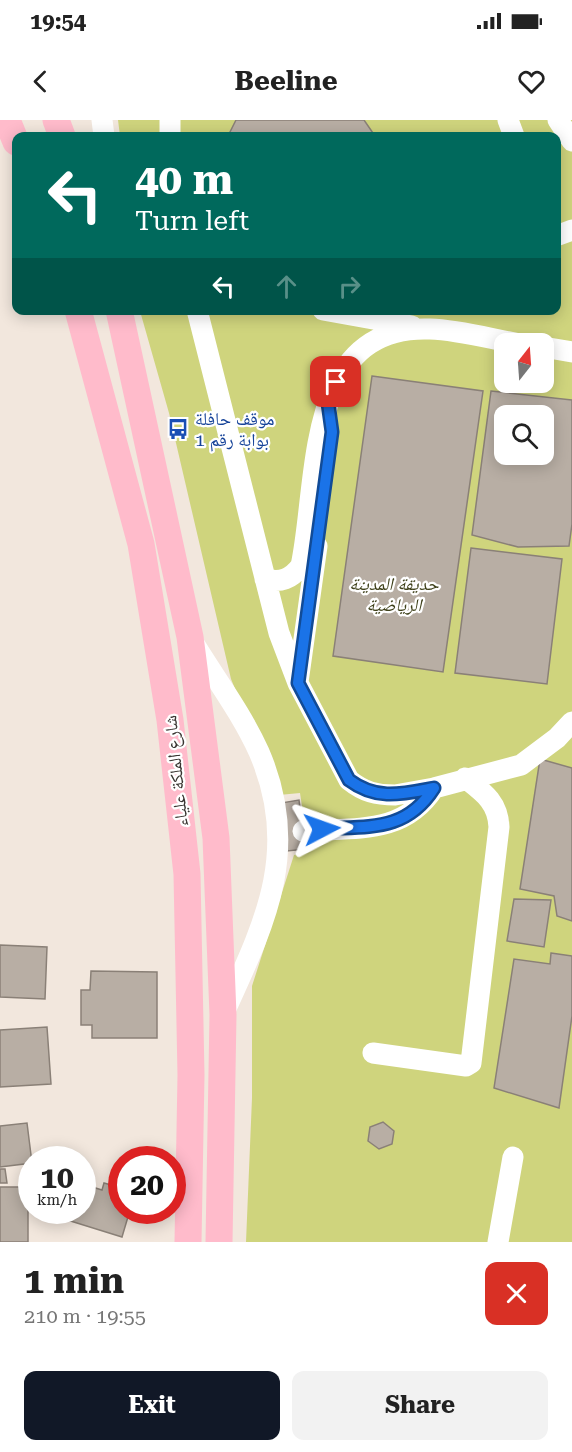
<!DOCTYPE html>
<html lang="en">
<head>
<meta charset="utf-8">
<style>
  body { margin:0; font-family:"Roboto Serif","Noto Naskh Arabic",serif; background:#f2f2f2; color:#222; height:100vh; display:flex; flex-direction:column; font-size:22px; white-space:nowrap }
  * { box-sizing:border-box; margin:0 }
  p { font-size:20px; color:#767676 }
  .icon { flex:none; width:33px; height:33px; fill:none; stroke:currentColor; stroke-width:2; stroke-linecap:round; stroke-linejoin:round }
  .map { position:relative; height:1122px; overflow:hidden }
  .panel { display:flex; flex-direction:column; background:#fff; flex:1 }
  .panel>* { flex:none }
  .guide { position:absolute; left:12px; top:12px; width:549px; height:183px; border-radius:12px; box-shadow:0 3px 15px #0003; background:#00695c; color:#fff; overflow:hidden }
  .needle { width:39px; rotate:17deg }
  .buttons { position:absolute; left:494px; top:213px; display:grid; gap:12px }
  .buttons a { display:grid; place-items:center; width:60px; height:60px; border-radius:12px; background:#fff; box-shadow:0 3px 15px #0003; font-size:30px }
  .speed { position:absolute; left:18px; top:1026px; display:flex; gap:12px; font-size:30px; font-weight:700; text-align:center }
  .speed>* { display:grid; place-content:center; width:78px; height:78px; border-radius:50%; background:#fff; box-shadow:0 3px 15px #0003; line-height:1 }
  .speed small { font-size:15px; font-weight:400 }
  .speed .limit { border:9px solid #d22; background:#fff; color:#111 }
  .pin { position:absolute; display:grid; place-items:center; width:51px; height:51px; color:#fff; margin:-26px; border-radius:12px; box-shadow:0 3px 9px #0006 }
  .me { position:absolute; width:66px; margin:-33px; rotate:86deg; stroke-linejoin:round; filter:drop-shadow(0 0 4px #0008) }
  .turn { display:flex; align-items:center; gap:21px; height:126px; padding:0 24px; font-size:27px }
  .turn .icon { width:78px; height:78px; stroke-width:2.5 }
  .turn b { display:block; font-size:42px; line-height:51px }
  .lanes { display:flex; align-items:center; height:57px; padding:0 24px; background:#0003; justify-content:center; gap:30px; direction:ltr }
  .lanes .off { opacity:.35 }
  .round { display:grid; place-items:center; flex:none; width:63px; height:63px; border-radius:12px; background:#f2f2f2 }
  .overview { display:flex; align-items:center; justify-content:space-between; height:102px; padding:0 24px }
  h1 { font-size:36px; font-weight:700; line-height:45px }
  .action { display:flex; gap:12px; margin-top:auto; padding:12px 24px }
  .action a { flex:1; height:69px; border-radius:12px; background:#111827; color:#fff; font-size:24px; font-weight:700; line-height:69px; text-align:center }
  .action a+a { background:#f2f2f2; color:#222 }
  .status { display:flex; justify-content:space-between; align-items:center; height:42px; padding:0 30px; background:#fff; direction:ltr }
  .status svg { height:16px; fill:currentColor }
  header { display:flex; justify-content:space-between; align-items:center; height:78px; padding:0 24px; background:#fff; font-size:27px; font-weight:700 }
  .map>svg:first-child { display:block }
</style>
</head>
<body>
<div class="status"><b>19:54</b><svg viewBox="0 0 49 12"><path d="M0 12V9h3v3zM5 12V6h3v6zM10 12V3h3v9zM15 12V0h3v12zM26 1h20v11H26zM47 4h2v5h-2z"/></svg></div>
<header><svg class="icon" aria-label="back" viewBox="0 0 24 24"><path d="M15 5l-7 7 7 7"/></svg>Beeline<svg class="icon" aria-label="heart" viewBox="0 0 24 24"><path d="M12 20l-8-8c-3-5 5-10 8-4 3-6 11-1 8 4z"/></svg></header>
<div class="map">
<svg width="572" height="1122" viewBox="0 0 572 1122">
  <rect width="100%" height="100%" fill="#f2e7dd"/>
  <!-- green -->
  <path fill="#cfd47d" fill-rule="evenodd" d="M118 0H572V1122H246L252 978V866L294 735 309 732 300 673 279 675 231 559 169 293 140 191 556 190V16H120ZM504 224H543V262H504ZM504 296H543V334H504Z"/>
  <!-- building -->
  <path fill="#b8aea4" stroke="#8a8077" stroke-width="1.5" fill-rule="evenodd" d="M236 0H364L375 16H228Z
    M372 256 483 271 443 552 333 536Z
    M491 271 572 280V404L569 426 518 427 472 415ZM504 296H543V334H504Z
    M471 428 562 439 547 564 455 553Z
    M540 639 572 648V801L557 796 554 776 520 769Z
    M299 680 305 729 287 731 281 683Z
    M514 779 551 780 544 827 507 821Z
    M0 825 47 827 45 879 0 877Z
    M551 833 572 836V896L559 988 494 968 514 839 550 844Z
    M91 851 157 852V918H92V905H81V870H90Z
    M47 907 51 964 0 967V910Z
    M383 1002 394 1011 392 1024 379 1029 368 1021 370 1007Z
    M27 1003 32 1043 0 1047V1006Z
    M0 1049H5L7 1063H0Z
    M104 1063 115 1066 111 1078 122 1081V1090H130L122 1117 64 1099 66 1090H82V1071L87 1072 89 1066 102 1070Z
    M0 1067H28V1122H0Z"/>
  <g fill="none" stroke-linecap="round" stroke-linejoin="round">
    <!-- minor -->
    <path stroke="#fff" stroke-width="21" d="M102 0 104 16
      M170 0V16
      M508 0 514 16
      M558 0 572 21
      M556 116 572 110
      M197 190 279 513 298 563 349 660C364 672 376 675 395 675L434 668 521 645 557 618 572 602
      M323 190 412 206
      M543 227 572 232
      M265 459C281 463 291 459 301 446 319 363 303 204 430 209 460 210 491 219 520 224
      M193 522C215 558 242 594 259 632 302 731 264 805 223 895
      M298 562 317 426
      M303 711C354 707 403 716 434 668
      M373 933 466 946 471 943 499 707C498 682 483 672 465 658
      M498 1122 513 1037"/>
    <!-- major -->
    <path stroke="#ffbbcb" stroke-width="27" d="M7 0 16 22
      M56 0 62 16
      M78 190 141 424 170 600 187 754 191 955 188 1122
      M119 190 190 517 216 718 223 895 219 1122"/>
  </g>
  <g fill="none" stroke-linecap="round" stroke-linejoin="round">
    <defs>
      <path id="route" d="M322 709C369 706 406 712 434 668 402 674 377 681 349 660L298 563 332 312 328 283 336 262"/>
    </defs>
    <!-- route casing -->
    <use href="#route" stroke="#114b97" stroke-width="15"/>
    <!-- route -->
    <use href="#route" stroke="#1a73e8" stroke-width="10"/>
  </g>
  <!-- icons -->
  <defs>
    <symbol id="bus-bare" viewBox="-9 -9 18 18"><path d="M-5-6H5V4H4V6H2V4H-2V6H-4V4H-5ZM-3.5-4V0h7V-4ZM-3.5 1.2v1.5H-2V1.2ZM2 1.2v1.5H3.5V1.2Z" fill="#1a4fb4" stroke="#fff" stroke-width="2.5" paint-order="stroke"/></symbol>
  </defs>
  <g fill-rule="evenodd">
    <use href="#bus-bare" x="163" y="294" width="30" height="30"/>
  </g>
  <g text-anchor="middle" stroke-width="4.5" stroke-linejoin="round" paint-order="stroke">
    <!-- transit labels -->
    <g font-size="18" fill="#164399" stroke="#fff" text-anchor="start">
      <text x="195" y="305">موقف حافلة<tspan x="195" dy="21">بوابة رقم 1</tspan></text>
    </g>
    <!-- park labels -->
    <g font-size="18" font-style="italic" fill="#3f411a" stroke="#fff">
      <text x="394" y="470">حديقة المدينة<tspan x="394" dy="21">الرياضية</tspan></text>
    </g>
    <!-- street labels -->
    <g font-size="18" fill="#393531" stroke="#fff">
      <text transform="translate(176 651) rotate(-96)" y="6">شارع الملكة علياء</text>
    </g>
  </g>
</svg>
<div class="buttons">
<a><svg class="needle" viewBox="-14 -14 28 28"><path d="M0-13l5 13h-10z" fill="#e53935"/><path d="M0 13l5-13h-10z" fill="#767676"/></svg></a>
<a><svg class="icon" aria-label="search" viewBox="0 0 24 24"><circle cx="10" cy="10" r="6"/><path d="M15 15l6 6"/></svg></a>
</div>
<div class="speed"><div>10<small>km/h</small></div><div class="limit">20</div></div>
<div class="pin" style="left:336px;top:262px;background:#d93025"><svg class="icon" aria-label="arrive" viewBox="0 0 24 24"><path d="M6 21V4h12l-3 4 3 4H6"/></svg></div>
<svg class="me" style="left:322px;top:709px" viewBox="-20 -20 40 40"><path d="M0-17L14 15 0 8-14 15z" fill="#1a73e8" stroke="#fff" stroke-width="4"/></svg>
<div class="guide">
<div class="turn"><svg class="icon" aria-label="left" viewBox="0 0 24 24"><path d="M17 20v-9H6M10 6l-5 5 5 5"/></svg><div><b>40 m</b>Turn left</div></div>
<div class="lanes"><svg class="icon" aria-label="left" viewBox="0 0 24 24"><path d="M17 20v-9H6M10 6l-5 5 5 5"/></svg><svg class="icon off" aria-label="ahead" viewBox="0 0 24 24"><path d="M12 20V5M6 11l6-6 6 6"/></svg><svg class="icon off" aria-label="right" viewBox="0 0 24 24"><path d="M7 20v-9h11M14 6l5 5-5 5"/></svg></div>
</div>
</div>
<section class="panel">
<div class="overview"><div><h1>1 min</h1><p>210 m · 19:55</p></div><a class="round" style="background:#d93025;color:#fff"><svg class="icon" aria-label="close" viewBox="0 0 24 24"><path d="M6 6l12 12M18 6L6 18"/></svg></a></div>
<div class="action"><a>Exit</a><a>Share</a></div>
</section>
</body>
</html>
